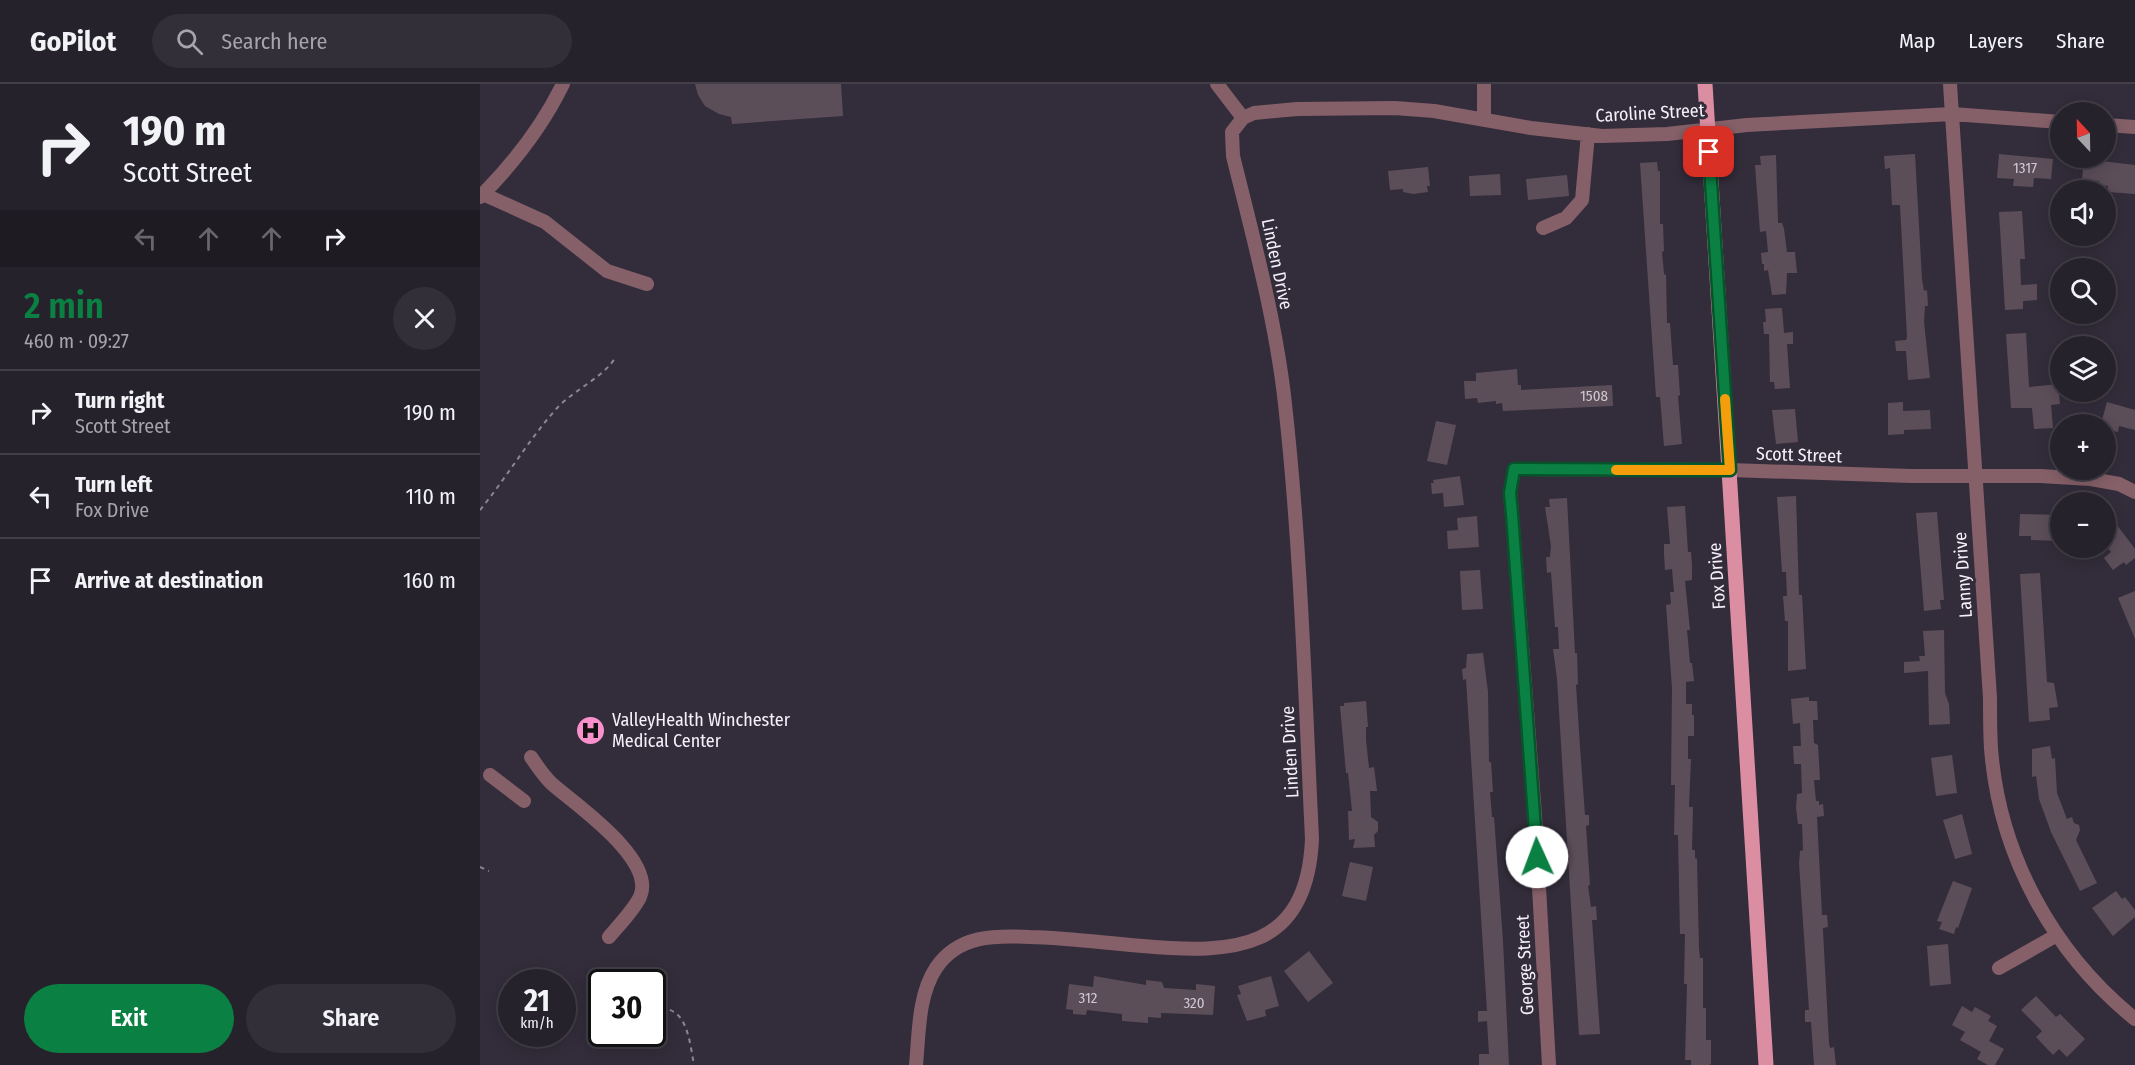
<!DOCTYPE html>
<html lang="en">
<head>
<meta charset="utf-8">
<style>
  body { margin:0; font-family:"Fira Sans Condensed",sans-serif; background:#322f38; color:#f1f3f6; height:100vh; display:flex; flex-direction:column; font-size:22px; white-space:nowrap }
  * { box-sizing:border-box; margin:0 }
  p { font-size:20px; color:#a4a4a9 }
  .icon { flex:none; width:33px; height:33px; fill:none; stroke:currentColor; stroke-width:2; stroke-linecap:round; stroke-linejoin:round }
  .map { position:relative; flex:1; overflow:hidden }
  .sheet { display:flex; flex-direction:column; background:#26222c; width:480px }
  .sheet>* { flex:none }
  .banner { background:#26222c; color:#f1f3f6; overflow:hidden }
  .needle { width:39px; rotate:338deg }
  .buttons { position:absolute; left:1570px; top:18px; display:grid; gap:12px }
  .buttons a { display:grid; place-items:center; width:66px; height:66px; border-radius:50%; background:#26222c; box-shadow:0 3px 15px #0003,0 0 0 2px #423f48; font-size:30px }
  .speed { position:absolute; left:18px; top:885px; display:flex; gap:12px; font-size:30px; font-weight:700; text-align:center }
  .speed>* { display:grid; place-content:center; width:78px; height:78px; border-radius:50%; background:#26222c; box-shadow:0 3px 15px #0003,0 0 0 2px #423f48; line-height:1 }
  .speed small { font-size:15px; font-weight:400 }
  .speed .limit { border:3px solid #111; border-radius:9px; background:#fff; color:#111 }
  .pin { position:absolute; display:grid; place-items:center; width:51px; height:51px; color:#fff; margin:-26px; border-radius:12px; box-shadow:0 3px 9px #0006 }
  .me { position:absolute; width:66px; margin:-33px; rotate:358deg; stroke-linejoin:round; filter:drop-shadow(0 0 4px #0008) }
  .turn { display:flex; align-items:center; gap:21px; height:126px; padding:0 24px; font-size:27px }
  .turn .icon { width:78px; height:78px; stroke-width:2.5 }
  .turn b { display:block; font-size:42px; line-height:51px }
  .lanes { display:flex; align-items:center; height:57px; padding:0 24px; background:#0003; justify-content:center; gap:30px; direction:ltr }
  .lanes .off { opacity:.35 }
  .round { display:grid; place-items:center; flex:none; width:63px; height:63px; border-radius:32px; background:#322f38 }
  .head { display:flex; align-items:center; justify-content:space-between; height:102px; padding:0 24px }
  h1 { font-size:36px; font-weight:600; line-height:45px; color:#0b8043 }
  .cta { display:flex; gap:12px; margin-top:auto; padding:12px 24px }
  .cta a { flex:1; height:69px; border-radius:36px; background:#0b8043; color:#fff; font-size:24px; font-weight:600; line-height:69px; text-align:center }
  .cta a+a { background:#322f38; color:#f1f3f6 }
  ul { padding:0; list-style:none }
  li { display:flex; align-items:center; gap:18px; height:84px; padding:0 24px; border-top:2px solid #423f48 }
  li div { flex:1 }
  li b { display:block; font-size:22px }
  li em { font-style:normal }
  header { display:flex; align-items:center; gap:36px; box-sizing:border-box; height:84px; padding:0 30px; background:#26222c; border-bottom:2px solid #423f48 }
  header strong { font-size:28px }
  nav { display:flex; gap:33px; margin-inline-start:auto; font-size:21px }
  .search { width:420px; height:54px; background:#322f38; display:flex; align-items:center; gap:15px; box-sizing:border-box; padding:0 21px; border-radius:33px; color:#a4a4a9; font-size:22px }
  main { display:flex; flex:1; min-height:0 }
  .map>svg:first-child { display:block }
</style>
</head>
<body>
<header>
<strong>GoPilot</strong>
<div class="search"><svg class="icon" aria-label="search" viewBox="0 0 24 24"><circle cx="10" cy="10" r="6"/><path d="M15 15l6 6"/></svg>Search here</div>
<nav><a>Map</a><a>Layers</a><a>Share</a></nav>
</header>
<main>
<section class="sheet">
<div class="banner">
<div class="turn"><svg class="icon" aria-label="right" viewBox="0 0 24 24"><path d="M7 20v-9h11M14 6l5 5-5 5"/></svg><div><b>190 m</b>Scott Street</div></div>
<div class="lanes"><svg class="icon off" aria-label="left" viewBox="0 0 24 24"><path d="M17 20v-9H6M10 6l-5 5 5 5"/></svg><svg class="icon off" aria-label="ahead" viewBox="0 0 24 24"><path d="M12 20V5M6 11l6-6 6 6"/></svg><svg class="icon off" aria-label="ahead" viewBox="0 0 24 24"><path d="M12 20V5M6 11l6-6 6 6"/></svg><svg class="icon" aria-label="right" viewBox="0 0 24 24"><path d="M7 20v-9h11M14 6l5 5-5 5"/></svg></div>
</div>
<div class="head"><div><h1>2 min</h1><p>460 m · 09:27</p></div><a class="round"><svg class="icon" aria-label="close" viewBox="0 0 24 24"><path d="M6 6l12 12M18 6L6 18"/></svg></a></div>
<ul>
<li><svg class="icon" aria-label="right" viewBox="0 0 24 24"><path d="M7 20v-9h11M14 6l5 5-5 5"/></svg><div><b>Turn right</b><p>Scott Street</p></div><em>190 m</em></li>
<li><svg class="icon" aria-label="left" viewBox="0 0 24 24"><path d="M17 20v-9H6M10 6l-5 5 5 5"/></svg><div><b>Turn left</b><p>Fox Drive</p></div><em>110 m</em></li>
<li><svg class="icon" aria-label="arrive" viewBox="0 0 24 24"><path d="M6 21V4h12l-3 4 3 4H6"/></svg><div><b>Arrive at destination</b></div><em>160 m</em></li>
</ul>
<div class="cta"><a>Exit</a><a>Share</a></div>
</section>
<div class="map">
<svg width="1655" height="981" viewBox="0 0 1655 981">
  <rect width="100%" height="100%" fill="#332d3b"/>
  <!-- building -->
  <path fill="#5c4e59" d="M215 0H361L363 32 252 40 251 33 239 30 225 22 218 11Z
    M1435 70 1442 195 1444 207 1447 206 1448 222H1445L1444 238 1450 294 1428 296 1426 267H1416L1415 257 1426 256 1427 253 1420 121H1412L1410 84 1405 85 1404 72Z
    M1519 70 1573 75 1571 95 1554 94 1553 103 1533 102 1534 95 1517 94Z
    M1296 71 1298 139H1302L1304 145 1307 168H1315L1317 189H1307L1306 210 1292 211 1288 186 1284 187V180H1282L1281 169 1288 168 1286 147 1280 148 1275 81H1281L1280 72Z
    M1604 75 1655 81V110L1628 108V102L1619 101V97L1602 96Z
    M1177 78 1178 87H1180V140H1183L1184 167 1182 168 1184 190 1186 191 1187 239H1190L1193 281H1198L1200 311 1198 312 1202 360 1184 362 1180 313H1176L1160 79Z
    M948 83 950 102H947L948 108 933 110 923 108V105L910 106 908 87Z
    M1020 90 1021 111 990 112 989 92Z
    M1087 91 1089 112 1048 116 1046 95Z
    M1542 127 1545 175H1540L1541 201 1557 200V216L1543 217V225L1525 226 1519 128Z
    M1302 224 1304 249 1313 248V260H1307L1310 304 1295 305 1294 298H1290L1289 250H1284L1283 238H1286L1285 225Z
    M1546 249 1549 303 1578 300 1580 320 1571 321 1573 344 1554 345 1552 324H1531L1526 250Z
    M1037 285 1038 301H1041V306L1132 301 1133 322 1023 327 1022 319 1016 320V317L998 319 997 314 985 315 984 297H996V289Z
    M1423 318V327L1450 326 1451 345 1424 346V350L1408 351V319Z
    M1627 318 1655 326V346L1639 342 1638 348 1626 345V340H1621Z
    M1315 325 1318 358 1296 360 1292 326Z
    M956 337 976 341 967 381 947 377Z
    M980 392 984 421 964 423 963 409 952 410 951 399H954L953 396Z
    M1316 412 1319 511H1322L1326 585 1308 587V537H1305L1303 512H1307L1306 488H1302L1297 413Z
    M1087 414 1095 569H1097L1098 600 1096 601 1100 663 1105 731H1109V741L1106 742 1110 801 1108 802 1111 823 1116 822 1117 836H1112L1120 950 1099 951 1077 595 1073 565H1079L1078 543H1075L1071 488 1067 489 1066 473H1070L1071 462 1065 423H1070L1069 415Z
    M1205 422 1208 468H1211L1212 480V496L1205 497 1210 546H1207L1210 579H1212L1214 597 1206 598V620H1212V631H1214V652H1208V675H1211L1209 723H1213L1212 766H1215V774L1217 775 1219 865 1220 874H1223V924H1226V956H1231V980L1229 981H1211V976H1205L1207 900H1204L1205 850H1200L1198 751H1194L1195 701H1191L1192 604 1186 521 1191 520 1190 508H1194L1192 485 1185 486 1184 470V460H1190L1187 423Z
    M1457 428 1464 516H1460L1461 525 1444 527 1436 429Z
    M1540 430 1581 431V453H1579L1578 457 1551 456V452H1539Z
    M997 432 999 463 968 465 967 447 978 446 977 434Z
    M1637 441 1655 465V474L1646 481 1644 478 1633 486 1624 474 1631 468 1626 461V449Z
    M1000 486 1003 525 982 526 980 487Z
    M1560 489 1567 598 1574 599 1578 623 1569 624 1570 636 1549 638 1540 490Z
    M1655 507V555L1638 514Z
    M1464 546 1465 609 1469 620 1470 640 1449 641 1448 587 1424 589V578L1440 577 1439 572H1445L1443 547Z
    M1003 569 1008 608 1009 678H1011L1013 708H1010L1012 733H1014L1023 857 1029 981H999V970H1009L1007 937 998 938V927H1007L986 595 983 596 982 585 986 584 987 570Z
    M1329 613V617H1337L1338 636H1333L1334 659 1338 661 1340 696H1334L1336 717H1339V721L1343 720 1344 732 1337 733 1342 831H1347L1348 843 1343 844V847L1349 959 1350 964 1354 963 1356 981H1334L1331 938H1325V926H1329L1319 779 1320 767 1323 766 1322 740H1318L1316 724 1317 710 1322 709 1321 680H1314L1313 662H1321L1320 639 1313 640 1311 615Z
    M886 617 888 643H886V656L889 684 894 683 897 707H890L891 733 898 738V747L894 751 895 763 873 764 875 755 869 756 868 727H872L868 689H866L860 622H864V619Z
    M1570 662 1572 675 1575 674 1577 709 1587 735 1592 733 1594 739 1599 741 1600 746 1596 756 1617 799 1600 807 1571 748 1559 715 1556 692 1552 693V665Z
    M1472 671 1477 709 1456 712 1451 674Z
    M1482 730 1492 770 1475 775 1463 736Z
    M870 778 893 783 886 817 862 812Z
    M1473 797 1492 804 1478 844 1476 843 1474 850 1459 845 1462 838 1457 837Z
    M1636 807 1642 815 1645 813 1655 826V833L1633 852 1612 824Z
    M1468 860 1471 900 1450 902 1447 862Z
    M829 867 853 899 828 918 804 887Z
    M614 892 666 901V896L682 898 684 904 716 906V900L735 902 733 931 681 929V934L668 933V939L642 937V930L607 926 606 931 593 930V926L586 925 589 900 613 903Z
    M791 892 799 922 785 926 786 932 767 937 757 911 761 910 758 902Z
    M1556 912 1576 933 1580 930 1605 955 1587 973 1579 965 1573 971 1556 953 1562 947 1541 926Z
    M1482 922 1492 928 1495 923 1511 932 1508 937 1517 942 1509 957 1524 965 1515 981H1508L1497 975 1501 968 1480 956 1485 948 1472 941Z"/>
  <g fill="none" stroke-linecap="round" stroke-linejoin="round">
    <!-- path -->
    <path stroke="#8b8693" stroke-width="2" stroke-dasharray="4.5 4.5" stroke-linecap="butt" d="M0 426C27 393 49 355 78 323 94 306 127 291 136 272
      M0 783 9 787
      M172 926C207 917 209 955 214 981"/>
    <!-- minor -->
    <path stroke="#866069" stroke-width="14" d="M737 0 763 34
      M1470 0 1510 614C1510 631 1510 648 1511 664 1519 771 1573 869 1655 935
      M1004 35V0
      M1626 41 1655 43
      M3 110 65 138 127 187 167 200
      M0 113C34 79 62 43 83 0
      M1063 144 1086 134 1102 116 1108 50
      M51 673C57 682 63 691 71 699 93 719 177 775 160 813 153 827 139 841 129 853
      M10 691 44 717
      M1519 884 1577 851
      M436 981C439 950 438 911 456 884 478 851 515 851 550 853 588 854 626 859 663 862 754 870 827 867 832 755 825 610 821 464 805 320 796 237 773 153 753 72L752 48 763 34 774 29 817 25 915 24 954 27 1051 44 1122 52 1187 50 1267 41 1472 30 1581 38
      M1069 981 1055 732 1032 430 1030 409 1034 385 1250 386 1431 392H1560L1611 395 1639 400 1655 408"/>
    <!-- major -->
    <path stroke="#db8da2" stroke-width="15" d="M1225 0 1286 981"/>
  </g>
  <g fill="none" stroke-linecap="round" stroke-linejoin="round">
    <defs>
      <path id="route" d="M1057 773 1032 430 1030 409 1034 385 1250 386 1229 68"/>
    </defs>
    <!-- route casing -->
    <use href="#route" stroke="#07532c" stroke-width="15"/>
    <!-- route -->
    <use href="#route" stroke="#0b8043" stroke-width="10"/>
    <!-- slow -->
    <path stroke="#f59e0b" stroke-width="10" d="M1136 386H1250L1245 315"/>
  </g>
  <!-- icons -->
  <defs>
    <symbol id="hospital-disc" viewBox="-11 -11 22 22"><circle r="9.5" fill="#f890cc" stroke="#332d3b"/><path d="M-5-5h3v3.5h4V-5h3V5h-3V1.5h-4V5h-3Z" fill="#111"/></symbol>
  </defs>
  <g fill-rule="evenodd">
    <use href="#hospital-disc" x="94" y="630" width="33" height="33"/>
  </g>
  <g text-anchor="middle" stroke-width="6" stroke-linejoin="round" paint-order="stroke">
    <!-- number labels -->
    <g font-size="15" fill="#cfc8d2">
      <text x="1545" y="89">1317</text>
      <text x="1114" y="317">1508</text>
      <text x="608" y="919">312</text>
      <text x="714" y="924">320</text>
    </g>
    <!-- street labels -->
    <g font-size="18" fill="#f5f1fb" stroke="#332d3b">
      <text transform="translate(1170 29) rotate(-3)" y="6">Caroline Street</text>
      <text transform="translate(797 180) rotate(78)" y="6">Linden Drive</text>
      <text transform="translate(1319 371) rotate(2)" y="6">Scott Street</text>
      <text transform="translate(1483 491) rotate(-94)" y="6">Lanny Drive</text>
      <text transform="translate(1237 492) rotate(-94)" y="6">Fox Drive</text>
      <text transform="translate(810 668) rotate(-93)" y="6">Linden Drive</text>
      <text transform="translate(1045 881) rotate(-93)" y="6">George Street</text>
    </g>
    <!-- poi labels -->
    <g font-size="18" fill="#f5f1fb" stroke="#332d3b" text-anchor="start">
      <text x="132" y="642">ValleyHealth Winchester<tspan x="132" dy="21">Medical Center</tspan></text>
    </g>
  </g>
</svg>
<div class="buttons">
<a><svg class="needle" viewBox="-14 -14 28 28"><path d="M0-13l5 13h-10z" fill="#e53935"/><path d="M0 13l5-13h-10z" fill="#a4a4a9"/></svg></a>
<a><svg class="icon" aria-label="sound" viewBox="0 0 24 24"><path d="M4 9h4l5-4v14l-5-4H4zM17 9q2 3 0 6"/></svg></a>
<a><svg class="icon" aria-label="search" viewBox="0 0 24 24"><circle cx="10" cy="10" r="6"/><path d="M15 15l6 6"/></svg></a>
<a><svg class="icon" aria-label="layers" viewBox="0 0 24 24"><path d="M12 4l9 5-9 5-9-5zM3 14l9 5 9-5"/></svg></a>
<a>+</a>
<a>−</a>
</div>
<div class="speed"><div>21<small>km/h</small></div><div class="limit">30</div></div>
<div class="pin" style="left:1229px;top:68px;background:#d93025"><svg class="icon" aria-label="arrive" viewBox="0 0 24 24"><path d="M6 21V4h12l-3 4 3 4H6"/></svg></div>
<svg class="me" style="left:1057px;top:773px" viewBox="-20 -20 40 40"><circle r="19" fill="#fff"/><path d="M0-13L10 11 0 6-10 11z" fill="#0b8043"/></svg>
</div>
</main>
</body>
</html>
